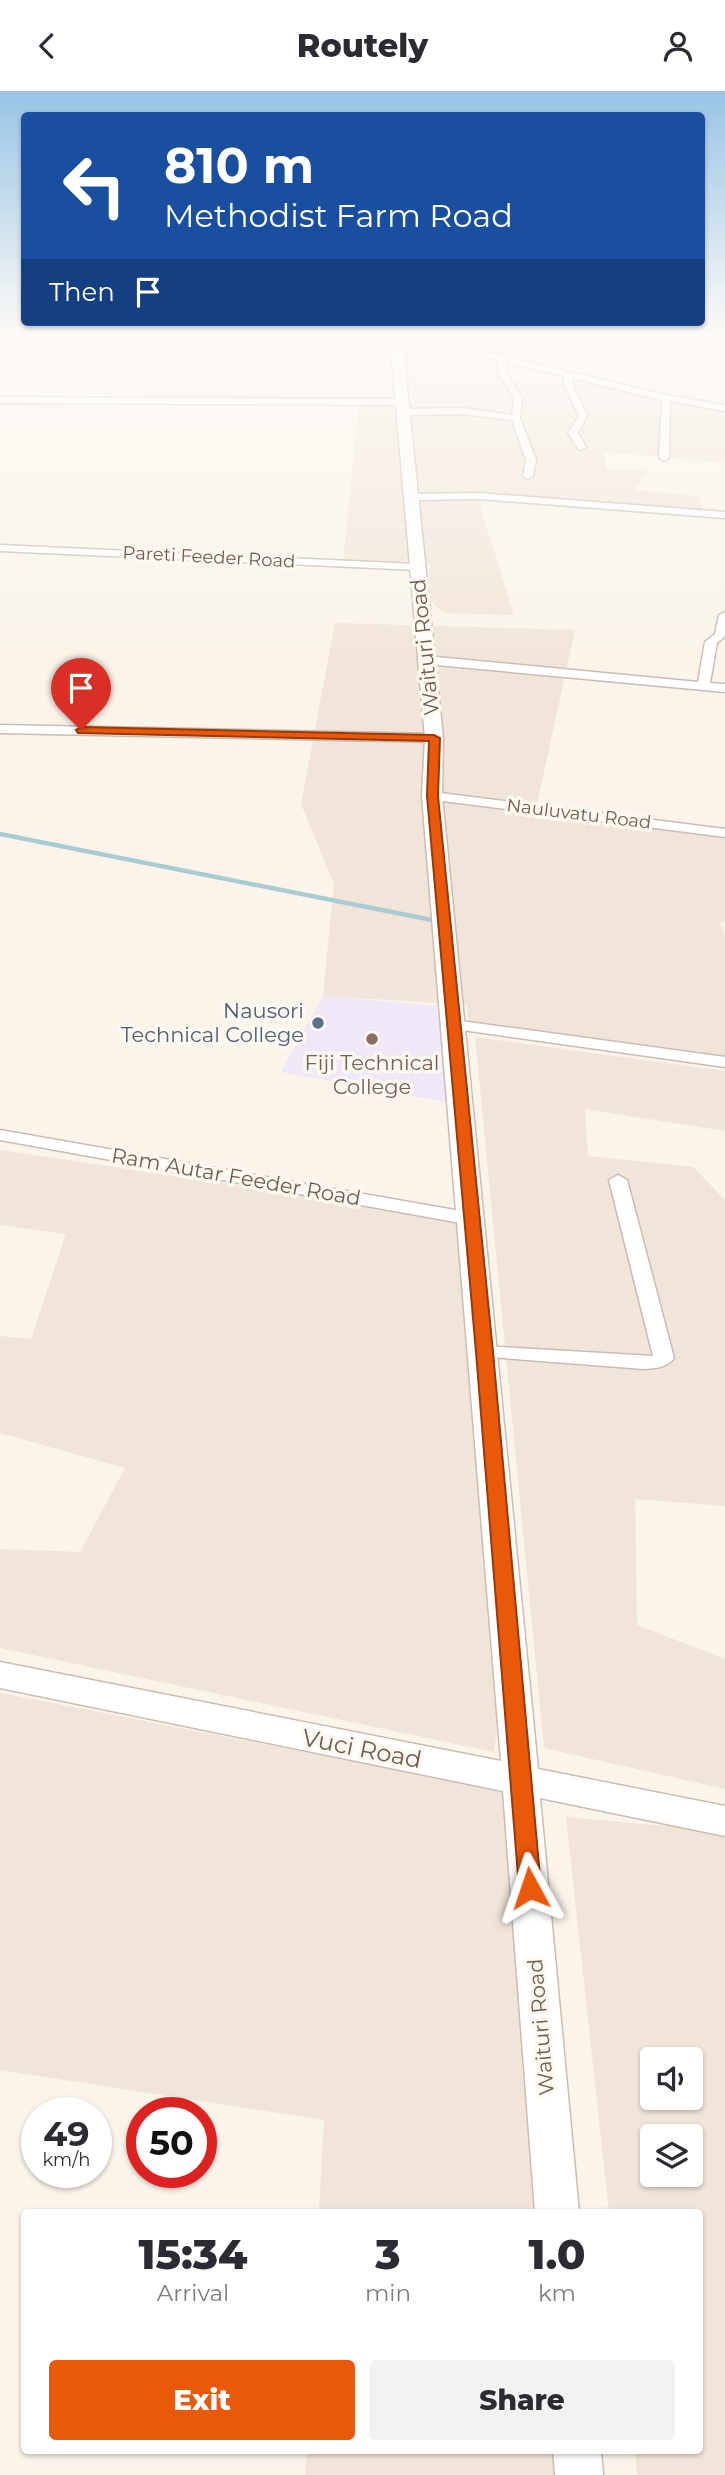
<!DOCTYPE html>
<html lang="en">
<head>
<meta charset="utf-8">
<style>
  body { margin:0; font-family:Montserrat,sans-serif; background:#f2f2f3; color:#2b2b33; height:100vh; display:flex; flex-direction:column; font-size:26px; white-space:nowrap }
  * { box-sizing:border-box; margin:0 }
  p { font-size:23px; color:#7c7c81 }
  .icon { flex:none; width:38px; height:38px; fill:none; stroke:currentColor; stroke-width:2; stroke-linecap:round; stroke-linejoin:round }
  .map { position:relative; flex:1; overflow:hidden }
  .details { position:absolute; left:21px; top:2118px; width:682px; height:245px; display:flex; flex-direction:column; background:#fff; border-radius:7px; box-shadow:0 2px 5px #0004 }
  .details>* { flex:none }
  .banner { position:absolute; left:21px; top:21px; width:684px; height:214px; border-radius:7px; box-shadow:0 2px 5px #0004; background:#1a4fa0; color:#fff; overflow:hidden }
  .fabs { position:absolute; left:640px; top:1956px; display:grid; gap:14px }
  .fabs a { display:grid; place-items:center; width:63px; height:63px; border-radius:7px; background:#fff; box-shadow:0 2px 5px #0004; font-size:35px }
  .speed { position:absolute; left:21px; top:2006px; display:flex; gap:14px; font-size:35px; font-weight:700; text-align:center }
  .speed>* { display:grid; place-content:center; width:91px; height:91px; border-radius:50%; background:#fff; box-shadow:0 2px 5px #0004; line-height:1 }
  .speed small { font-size:18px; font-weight:400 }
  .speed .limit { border:10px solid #d22; background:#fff; color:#111 }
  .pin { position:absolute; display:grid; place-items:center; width:60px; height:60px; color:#fff; margin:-72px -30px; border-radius:50% 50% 50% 0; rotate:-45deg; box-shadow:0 0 7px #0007 }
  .pin .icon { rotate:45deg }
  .me { position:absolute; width:77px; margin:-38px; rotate:355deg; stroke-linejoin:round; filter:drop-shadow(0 0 5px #0008) }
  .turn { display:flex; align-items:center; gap:24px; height:147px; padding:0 28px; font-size:32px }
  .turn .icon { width:91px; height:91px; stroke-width:2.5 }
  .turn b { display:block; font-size:49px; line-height:60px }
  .then { display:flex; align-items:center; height:66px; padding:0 28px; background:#0003; gap:14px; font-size:26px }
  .eta { display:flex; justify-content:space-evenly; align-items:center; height:119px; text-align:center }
  .eta b { font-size:42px; font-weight:800; line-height:49px }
  .action { display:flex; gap:14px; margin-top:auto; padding:14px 28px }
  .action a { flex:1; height:80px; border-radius:7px; background:#ea580c; color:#fff; font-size:28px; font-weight:800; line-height:80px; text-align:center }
  .action a+a { background:#f2f2f3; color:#2b2b33 }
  header { display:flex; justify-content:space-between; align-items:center; height:91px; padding:0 28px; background:#fff; font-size:32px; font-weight:800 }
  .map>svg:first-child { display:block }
</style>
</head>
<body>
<header><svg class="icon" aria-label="back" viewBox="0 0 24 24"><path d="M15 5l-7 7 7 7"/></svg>Routely<svg class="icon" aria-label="person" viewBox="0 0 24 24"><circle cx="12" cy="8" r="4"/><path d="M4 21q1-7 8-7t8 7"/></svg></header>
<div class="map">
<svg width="725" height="2384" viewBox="0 0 725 2384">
  <rect width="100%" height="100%" fill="#faf4ea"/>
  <!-- residential -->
  <path fill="#f1e5da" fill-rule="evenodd" d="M389 246 486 248 534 266 501 288 552 294 565 280 725 314V372L604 361 606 378 648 380 635 399 699 405 704 424 476 402 514 524 443 522 428 507 430 475 343 471 359 312 415 313Z
    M335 532 575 539 537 713 725 738V831L719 832 725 842V965L604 952 469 933 467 914 323 905 334 793 301 713Z
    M475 946 725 980V1040L585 1018 588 1065 693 1076 725 1109V1415L635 1408 637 1534 725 1568V1698L544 1657Z
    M0 1059 467 1129 505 1583 494 1661 0 1557V1458L80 1461 125 1377 0 1342V1245L31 1248 66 1143 0 1134Z
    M0 1602 508 1700 537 2121H319L324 2029 0 1979Z
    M566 1726 688 1737 725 1744V2384H637L635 2359H700V2121H609ZM653 1969H691V2007H653ZM653 2046H691V2084H653Z
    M307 2359H554L555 2384H305Z"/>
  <!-- education -->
  <path fill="#f0e7f7" d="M323 905 441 915 452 1012 281 981Z"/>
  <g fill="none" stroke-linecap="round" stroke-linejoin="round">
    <!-- stream -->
    <path stroke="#a8ccd2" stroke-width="4.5" d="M0 743 437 830"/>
    <defs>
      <path id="street" d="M397 249 454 251 474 258 666 304 725 314V320L670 310 669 367 664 370 659 367 662 309 572 287V293L587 325 578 342 586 356 581 359 578 358 568 342 579 325 564 293V285L506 271V281L522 307 520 327 536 369 533 385 528 388 523 385 526 369 512 329 462 323 402 324 398 321 402 318 462 317 512 324 514 307 498 281V269L453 255 394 253Z
        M0 306 401 308 405 311 401 314 0 312Z
        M479 402 725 421V427L479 408 411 409 406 406 411 403Z
        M0 454 417 473 422 476 417 479 0 460Z
        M725 521V545L717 552 710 592 725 593V601L426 573 420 569 426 565 698 591 705 551 715 543 719 524Z
        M0 634 434 643 440 647 434 651 0 642Z
        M432 701 725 738V746L427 708V702Z
        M454 929 725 966V976L448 937 446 934Z
        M0 1039 472 1122 481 1128 472 1134 0 1049Z
        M618 1084 627 1089 674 1267C667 1277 655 1277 644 1278L477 1265 474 1261 477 1257 484 1255 653 1265 609 1089Z"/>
      <path id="secondary" d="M390 246H402L443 647 442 705 538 1678 725 1715V1745L540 1707 579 2121H535L503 1700 0 1597V1571L501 1670 422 705 425 647Z
        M553 2359H601L603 2384H555Z"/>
    </defs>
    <!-- street casing -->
    <use href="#street" stroke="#cbbcb1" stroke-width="3"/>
    <!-- secondary casing -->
    <use href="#secondary" stroke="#cdbcaf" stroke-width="3"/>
    <!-- street -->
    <use href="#street" fill="#fff" fill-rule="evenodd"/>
    <!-- secondary -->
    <use href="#secondary" fill="#fff" fill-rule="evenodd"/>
  </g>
  <!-- sky -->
  <linearGradient id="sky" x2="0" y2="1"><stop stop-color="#98c4e5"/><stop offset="0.42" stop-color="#fdfaf6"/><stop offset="1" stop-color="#fdfaf6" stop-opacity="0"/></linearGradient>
  <rect width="725" height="579" fill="url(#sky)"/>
  <!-- route -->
  <path fill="#ea580c" stroke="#983908" stroke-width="2" d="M81 636 434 644 440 647 438 705 493 1261 541 1797 538 1804 530 1806 522 1804 519 1797 476 1261 427 705 429 650 78 642 76 639Z"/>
  <!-- markers -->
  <circle fill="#5c6f8a" stroke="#fdf8f0" stroke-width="2.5" cx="318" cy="932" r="7"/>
  <circle fill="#8d6e63" stroke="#fdf8f0" stroke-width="2.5" cx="372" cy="948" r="7"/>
  <g text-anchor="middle" stroke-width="7" stroke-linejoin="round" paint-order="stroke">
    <!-- far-street labels -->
    <g font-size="18" fill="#725c51" stroke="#fdf8f0">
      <text transform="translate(209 466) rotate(3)" y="6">Pareti Feeder Road</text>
      <text transform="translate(579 723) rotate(7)" y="6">Nauluvatu Road</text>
    </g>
    <!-- street labels -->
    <g font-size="21" fill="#725c51" stroke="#fdf8f0">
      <text transform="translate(425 556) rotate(-96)" y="7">Waituri Road</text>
      <text transform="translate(236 1086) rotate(10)" y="7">Ram Autar Feeder Road</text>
      <text transform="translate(541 1936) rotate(-95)" y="7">Waituri Road</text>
    </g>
    <!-- service labels -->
    <g font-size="21" fill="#4e5e75" stroke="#fdf8f0" text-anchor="end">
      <text x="304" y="927">Nausori<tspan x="304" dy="24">Technical College</tspan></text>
    </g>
    <!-- education labels -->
    <g font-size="21" fill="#785e54" stroke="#fdf8f0">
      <text x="372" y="979">Fiji Technical<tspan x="372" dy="24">College</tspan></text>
    </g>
    <!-- near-street labels -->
    <g font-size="24" fill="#725c51" stroke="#fdf8f0">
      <text transform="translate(362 1658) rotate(11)" y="8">Vuci Road</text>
    </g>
  </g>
</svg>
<div class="fabs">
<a><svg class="icon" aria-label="sound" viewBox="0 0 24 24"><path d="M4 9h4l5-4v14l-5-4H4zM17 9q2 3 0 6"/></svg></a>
<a><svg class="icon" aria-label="layers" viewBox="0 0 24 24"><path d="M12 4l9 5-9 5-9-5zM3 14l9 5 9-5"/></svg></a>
</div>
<div class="speed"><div>49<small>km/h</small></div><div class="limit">50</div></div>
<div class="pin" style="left:81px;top:639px;background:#d93025"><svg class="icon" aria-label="arrive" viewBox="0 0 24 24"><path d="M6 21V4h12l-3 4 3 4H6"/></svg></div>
<svg class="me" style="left:530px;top:1797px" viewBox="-20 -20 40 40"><path d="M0-17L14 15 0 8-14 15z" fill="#ea580c" stroke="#fff" stroke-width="4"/></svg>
<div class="banner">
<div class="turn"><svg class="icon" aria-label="left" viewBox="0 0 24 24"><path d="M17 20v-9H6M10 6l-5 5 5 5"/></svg><div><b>810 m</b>Methodist Farm Road</div></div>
<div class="then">Then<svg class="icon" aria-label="arrive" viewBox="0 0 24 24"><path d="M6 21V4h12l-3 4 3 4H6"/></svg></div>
</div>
<section class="details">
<div class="eta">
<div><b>15:34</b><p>Arrival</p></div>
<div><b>3</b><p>min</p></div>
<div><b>1.0</b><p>km</p></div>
</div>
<div class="action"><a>Exit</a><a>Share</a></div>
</section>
</div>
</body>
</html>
